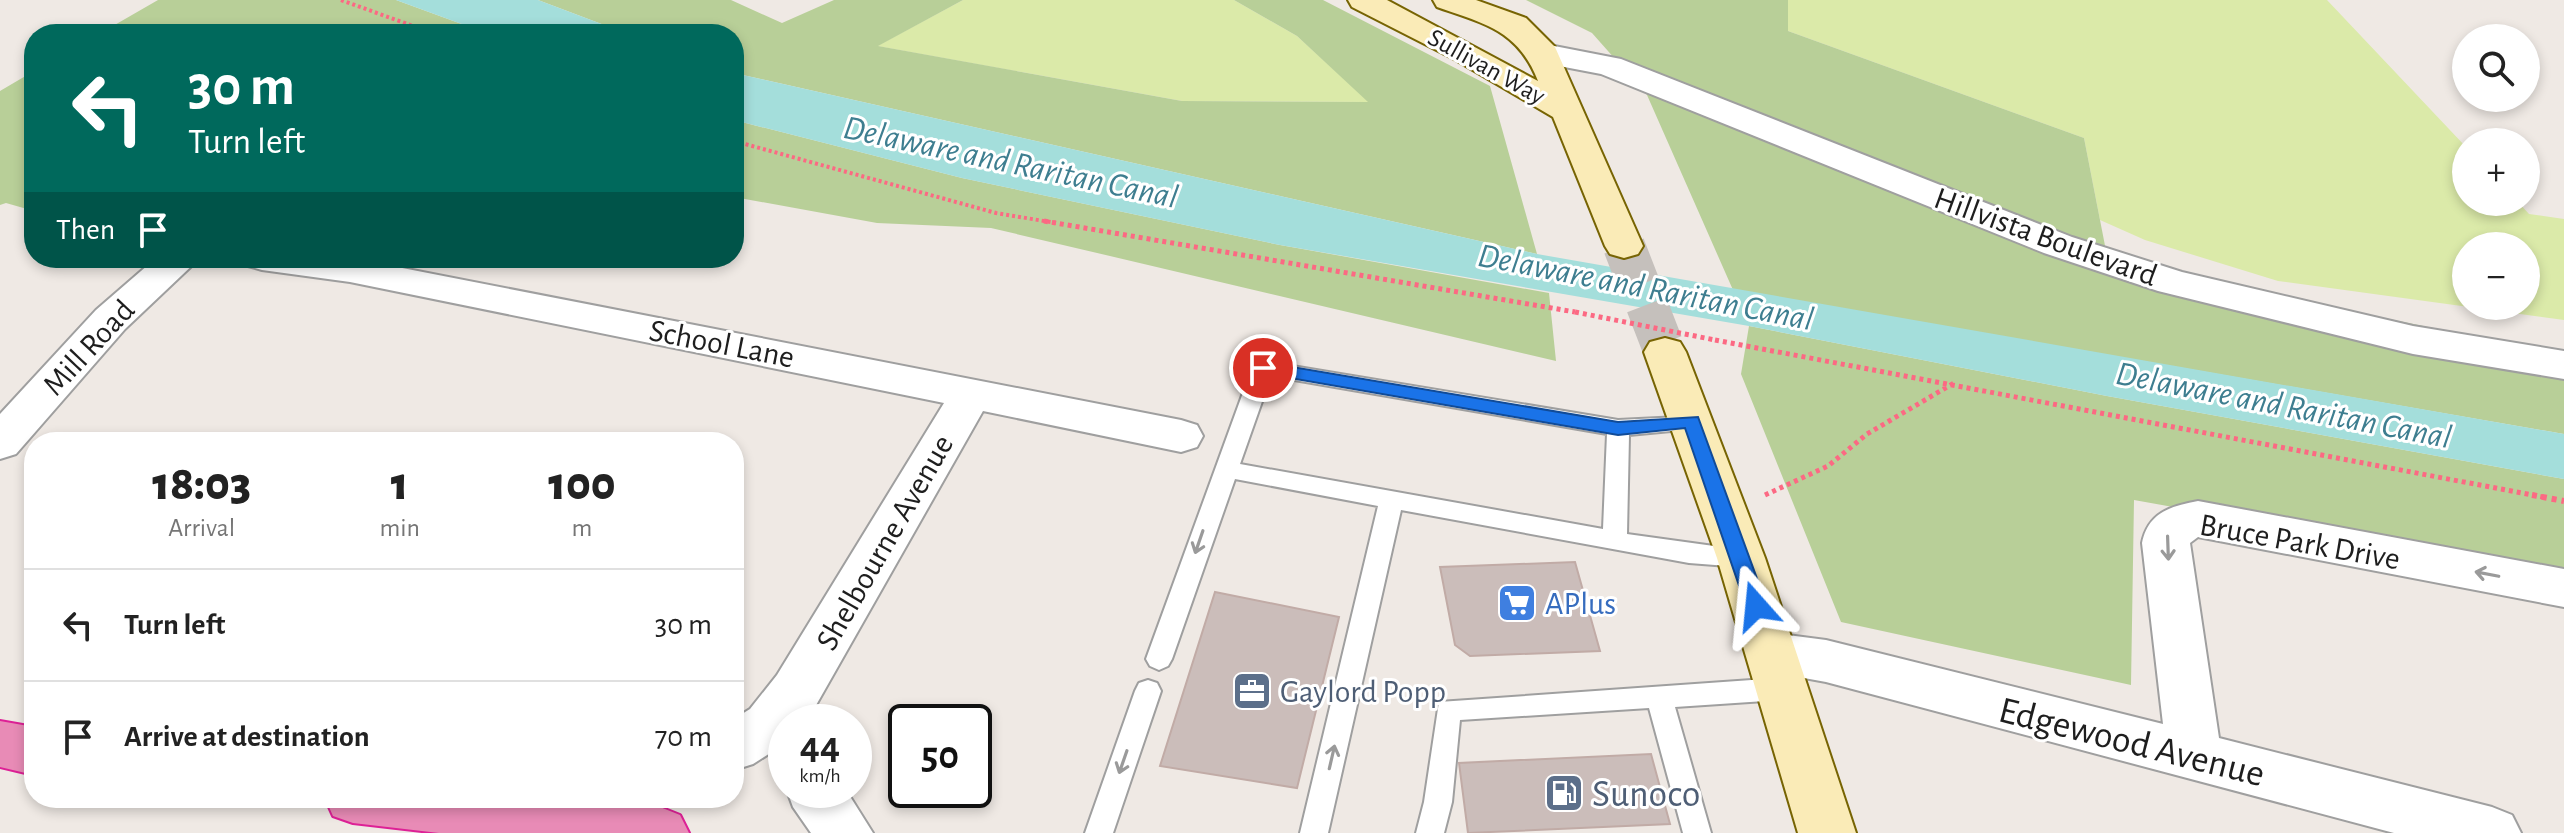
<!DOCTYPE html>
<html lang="en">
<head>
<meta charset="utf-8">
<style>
  body { margin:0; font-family:"Alegreya Sans",sans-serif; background:#f6f6f6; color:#222; height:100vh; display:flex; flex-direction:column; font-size:30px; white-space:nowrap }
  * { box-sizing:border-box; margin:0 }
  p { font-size:26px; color:#767676 }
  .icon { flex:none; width:44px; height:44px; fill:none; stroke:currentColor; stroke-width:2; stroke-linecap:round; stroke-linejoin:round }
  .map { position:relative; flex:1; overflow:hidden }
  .sheet { position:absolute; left:24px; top:432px; width:720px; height:376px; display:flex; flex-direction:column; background:#fff; border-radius:32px; box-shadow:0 4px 12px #0003 }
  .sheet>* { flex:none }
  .top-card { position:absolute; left:24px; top:24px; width:720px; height:244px; border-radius:32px; box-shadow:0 4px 12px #0003; background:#00695c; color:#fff; overflow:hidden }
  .tools { position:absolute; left:2452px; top:24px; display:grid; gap:16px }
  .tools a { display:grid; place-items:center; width:88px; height:88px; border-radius:50%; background:#fff; box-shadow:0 4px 12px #0003; font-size:40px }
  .speed { position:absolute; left:768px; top:704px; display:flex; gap:16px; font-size:40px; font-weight:700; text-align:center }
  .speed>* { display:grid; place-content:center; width:104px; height:104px; border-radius:50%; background:#fff; box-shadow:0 4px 12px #0003; line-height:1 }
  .speed small { font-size:20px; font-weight:400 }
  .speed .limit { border:4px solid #111; border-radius:12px; background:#fff; color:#111 }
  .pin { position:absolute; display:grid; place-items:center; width:68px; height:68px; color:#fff; margin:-34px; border:4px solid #fff; border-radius:50%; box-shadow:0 2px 8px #0007 }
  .me { position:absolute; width:88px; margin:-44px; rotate:342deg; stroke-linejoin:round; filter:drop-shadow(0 0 6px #0008) }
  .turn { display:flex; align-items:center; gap:28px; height:168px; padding:0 32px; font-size:36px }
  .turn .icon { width:104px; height:104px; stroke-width:2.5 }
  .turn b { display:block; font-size:56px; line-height:68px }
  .then { display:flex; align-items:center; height:76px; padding:0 32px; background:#0003; gap:16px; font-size:30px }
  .eta { display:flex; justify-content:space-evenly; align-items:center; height:136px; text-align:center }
  .eta b { font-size:48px; font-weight:800; line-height:56px }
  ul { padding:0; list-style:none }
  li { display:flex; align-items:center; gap:24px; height:112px; padding:0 32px; border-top:2px solid #e0e0e0 }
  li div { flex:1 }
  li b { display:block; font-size:30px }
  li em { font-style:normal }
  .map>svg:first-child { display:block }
</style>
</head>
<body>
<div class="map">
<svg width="2564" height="833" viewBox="0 0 2564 833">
  <rect width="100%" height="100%" fill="#efe9e4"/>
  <!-- grass -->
  <path fill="#dbeaa9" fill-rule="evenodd" d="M963 0H1234L1297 36 1369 102 1182 101 877 46Z
    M1788 0H2327L2466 147V202H2518L2529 214 2564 219V320L2278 281 2145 240 2100 220 2084 138 1788 31ZM2466 246H2526V306H2466Z"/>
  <!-- forest -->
  <path fill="#b8cf98" d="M158 0H396L489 34H99Z
    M538 0H731L782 23 834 0H963L878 46 1182 101 1368 102 1297 36 1234 0H1323L1490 86 1537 254 734 73V34H628Z
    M1526 0H1788V31L2084 138 2108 261 2564 355V434L1733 290 1647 95 1592 33Z
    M34 71V211L6 203 0 205V91Z
    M734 120 962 178 1280 245 1549 293 1556 361 991 228 877 223 734 197Z
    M1749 326 2107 396 2564 479V577L2134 500 2131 685 1841 622 1741 374Z"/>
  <!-- water -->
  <path fill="#a4dedb" d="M396 0H538L628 34H489Z
    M734 73 1537 254 2564 434V479L2107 396 1749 326 1280 245 962 178 734 120Z"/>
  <!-- building -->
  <path fill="#cbbdba" stroke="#c1aba6" stroke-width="2" d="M1575 562 1600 651 1470 656 1455 645 1440 567Z
    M1215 592 1339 617 1297 788 1160 766Z
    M1651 754 1670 824 1468 833 1459 763Z"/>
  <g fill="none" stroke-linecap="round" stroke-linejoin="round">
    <!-- secondary-tunnel -->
    <path stroke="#c5c0bc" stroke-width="42" stroke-dasharray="42 21" stroke-linecap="butt" d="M1624 246 1665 352"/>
    <defs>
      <path id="lane" d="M1263 361 1618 420 1700 416 1703 421 1700 426 1692 429 1629 435 1627 534 1750 551 1753 558 1750 565 1741 567 1689 563 1401 510 1328 833H1300L1378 506 1235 479 1172 659 1168 666 1159 670 1150 666 1146 659 1252 368ZM1271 376 1607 434 1603 529 1240 464Z
        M1781 678 1790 681 1794 689 1790 697 1781 700 1675 707 1711 833H1683L1649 708 1460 720 1452 802 1444 833H1416L1424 802 1439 702Z
        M1148 680 1157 683 1161 691 1113 833H1085L1135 691 1139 683Z"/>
      <path id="street" d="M1544 44 1621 59 2072 237 2182 272 2413 326 2564 351V379L2413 354 2158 291 2044 253 1601 74 1533 61 1528 54 1533 47Z
        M156 258H200L125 329 16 454 0 459V414L96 310Z
        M243 258H351L1181 420 1197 425 1203 436 1197 447 1181 452 983 411 815 707 803 722H786V743L753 764 734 770V719L750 709 777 675 944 403 350 282 262 270 248 266Z
        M2198 501 2564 569V607L2198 537 2190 543 2219 738 2492 807 2512 815 2521 833H2394L1826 682 1754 669 1746 654 1754 639 1772 633 1826 640 2163 724 2142 543C2148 513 2170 506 2198 501Z
        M786 788 846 790 873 833H811L793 807Z
        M558 798H667L659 816 607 833H546L540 820 548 802Z"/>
      <path id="secondary" d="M1348 0H1387L1538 81C1518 30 1485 24 1437 7L1433 0H1476L1526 18 1555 47 1643 246 1638 254 1624 258 1610 254 1605 246 1553 117 1454 59 1352 7Z
        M1665 338 1680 342 1686 352 1765 558 1856 833H1798L1717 558 1644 352 1650 342Z"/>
      <path id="highway" d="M0 721 34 727V775L0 767Z
        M325 798H578L660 807 680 815 689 833H439L353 823 333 816Z"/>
    </defs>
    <!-- lane casing -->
    <use href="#lane" stroke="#9f9f9f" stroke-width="4"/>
    <!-- street casing -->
    <use href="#street" stroke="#9f9f9f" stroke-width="4"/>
    <!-- secondary casing -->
    <use href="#secondary" stroke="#776403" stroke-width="4"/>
    <!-- highway casing -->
    <use href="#highway" stroke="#dd2196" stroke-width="4"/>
    <!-- path-far2 -->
    <path stroke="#fc6983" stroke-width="4" stroke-dasharray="3 3" stroke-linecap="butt" d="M341 0 435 34
      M734 141 996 213 1056 223"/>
    <!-- path-far1 -->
    <path stroke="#fc6983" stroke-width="5" stroke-dasharray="4 4" stroke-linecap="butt" d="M1044 221 1575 312
      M1715 340 2543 497
      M1765 495 1828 466 1867 434 1954 383"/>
    <!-- path -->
    <path stroke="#fc6983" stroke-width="6" stroke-dasharray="5 5" stroke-linecap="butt" d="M2532 495 2564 501"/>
    <!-- lane -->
    <use href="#lane" fill="#fff" fill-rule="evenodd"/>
    <!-- street -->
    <use href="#street" fill="#fff" fill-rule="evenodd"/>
    <!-- secondary -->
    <use href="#secondary" fill="#faebb7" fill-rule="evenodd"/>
    <!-- highway -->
    <use href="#highway" fill="#e88bb6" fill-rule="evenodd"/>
    <!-- path-bridge -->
    <path stroke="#fc6983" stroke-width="5" stroke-dasharray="4 4" stroke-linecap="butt" d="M1575 312 1715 340"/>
  </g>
  <!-- one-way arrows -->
  <defs><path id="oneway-shaft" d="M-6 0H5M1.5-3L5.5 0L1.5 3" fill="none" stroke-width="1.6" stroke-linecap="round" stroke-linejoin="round" transform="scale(2)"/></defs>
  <g stroke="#9a9a9a">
    <use href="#oneway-shaft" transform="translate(1199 542) rotate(109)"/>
    <use href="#oneway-shaft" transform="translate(2168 548) rotate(88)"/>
    <use href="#oneway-shaft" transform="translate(2487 574) rotate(-169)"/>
    <use href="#oneway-shaft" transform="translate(1332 757) rotate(-77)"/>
    <use href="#oneway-shaft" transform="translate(1123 762) rotate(109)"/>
  </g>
  <!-- route -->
  <path fill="#1a73e8" stroke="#114b97" stroke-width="2" d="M1263 362 1618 422 1698 417 1767 606 1756 614 1746 606 1685 428 1618 435 1256 372V364Z"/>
  <!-- icons -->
  <defs>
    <symbol id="supermarket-square" viewBox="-11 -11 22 22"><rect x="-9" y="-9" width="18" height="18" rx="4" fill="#3f7fe0" stroke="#fff"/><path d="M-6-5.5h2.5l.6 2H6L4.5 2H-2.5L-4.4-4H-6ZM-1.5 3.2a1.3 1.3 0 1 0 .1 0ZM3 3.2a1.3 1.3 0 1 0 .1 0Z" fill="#fff"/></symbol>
    <symbol id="office-square" viewBox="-11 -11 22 22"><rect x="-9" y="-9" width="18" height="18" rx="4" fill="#5c6f8a" stroke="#fff"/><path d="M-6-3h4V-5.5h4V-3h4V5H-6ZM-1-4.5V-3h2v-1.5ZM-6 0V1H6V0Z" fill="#fff"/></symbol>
    <symbol id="fuel-square" viewBox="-11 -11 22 22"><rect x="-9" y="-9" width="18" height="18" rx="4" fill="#5c6f8a" stroke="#fff"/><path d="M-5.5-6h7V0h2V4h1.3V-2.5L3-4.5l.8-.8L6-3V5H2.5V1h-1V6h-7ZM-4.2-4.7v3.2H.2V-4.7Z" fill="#fff"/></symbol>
  </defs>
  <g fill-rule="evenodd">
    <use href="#supermarket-square" x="1495" y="581" width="44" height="44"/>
    <use href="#office-square" x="1230" y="669" width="44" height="44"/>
    <use href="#fuel-square" x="1542" y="771" width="44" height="44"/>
  </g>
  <g text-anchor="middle" stroke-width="6" stroke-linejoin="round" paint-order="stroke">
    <!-- far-street labels -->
    <g font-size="26" fill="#1e1e1e" stroke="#fff">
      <text transform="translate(1487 66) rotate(29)" y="9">Sullivan Way</text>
    </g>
    <!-- street labels -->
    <g font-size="32" fill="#1e1e1e" stroke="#fff">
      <text transform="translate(2046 236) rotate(20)" y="11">Hillvista Boulevard</text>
      <text transform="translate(722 343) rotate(11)" y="11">School Lane</text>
      <text transform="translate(88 347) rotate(-47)" y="11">Mill Road</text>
      <text transform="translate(2300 541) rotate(10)" y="11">Bruce Park Drive</text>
      <text transform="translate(884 542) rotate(-60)" y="11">Shelbourne Avenue</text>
    </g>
    <!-- shop labels -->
    <g font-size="32" fill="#366cbe" stroke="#fff" text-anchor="start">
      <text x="1545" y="614">APlus</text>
    </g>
    <!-- service labels -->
    <g font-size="32" fill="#4e5e75" stroke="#fff" text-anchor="start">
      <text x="1280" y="702">Gaylord Popp</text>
    </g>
    <!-- water labels -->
    <g font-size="34" font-style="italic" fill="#3e7e90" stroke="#fff">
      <text transform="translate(1011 161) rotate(12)" y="12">Delaware and Raritan Canal</text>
      <text transform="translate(1646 286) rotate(11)" y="12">Delaware and Raritan Canal</text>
      <text transform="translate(2284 404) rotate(11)" y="12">Delaware and Raritan Canal</text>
    </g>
    <!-- near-street labels -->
    <g font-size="38" fill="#1e1e1e" stroke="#fff">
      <text transform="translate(2132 741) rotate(14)" y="13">Edgewood Avenue</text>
    </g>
    <!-- near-service labels -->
    <g font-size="38" fill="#4e5e75" stroke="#fff" text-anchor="start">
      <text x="1592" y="806">Sunoco</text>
    </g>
  </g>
</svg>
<div class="tools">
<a><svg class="icon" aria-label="search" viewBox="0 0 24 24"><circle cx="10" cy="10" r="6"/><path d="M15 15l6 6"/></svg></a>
<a>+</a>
<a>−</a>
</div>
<div class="speed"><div>44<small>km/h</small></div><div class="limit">50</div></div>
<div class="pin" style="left:1263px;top:368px;background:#d93025"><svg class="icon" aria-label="arrive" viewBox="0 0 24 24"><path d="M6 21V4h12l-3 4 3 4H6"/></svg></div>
<svg class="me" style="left:1756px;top:606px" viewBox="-20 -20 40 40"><path d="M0-17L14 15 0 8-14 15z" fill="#1a73e8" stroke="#fff" stroke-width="4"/></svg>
<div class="top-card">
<div class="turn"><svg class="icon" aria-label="left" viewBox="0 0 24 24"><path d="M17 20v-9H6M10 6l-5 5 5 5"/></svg><div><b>30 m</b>Turn left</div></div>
<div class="then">Then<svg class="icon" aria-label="arrive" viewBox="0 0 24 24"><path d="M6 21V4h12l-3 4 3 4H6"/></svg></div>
</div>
<section class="sheet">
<div class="eta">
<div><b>18:03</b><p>Arrival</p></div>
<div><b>1</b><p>min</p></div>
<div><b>100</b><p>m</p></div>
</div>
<ul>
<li><svg class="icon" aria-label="left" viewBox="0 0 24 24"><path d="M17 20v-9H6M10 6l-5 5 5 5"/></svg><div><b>Turn left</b></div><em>30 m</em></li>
<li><svg class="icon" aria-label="arrive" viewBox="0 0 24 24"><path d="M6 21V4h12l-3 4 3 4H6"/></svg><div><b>Arrive at destination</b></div><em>70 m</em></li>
</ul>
</section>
</div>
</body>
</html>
